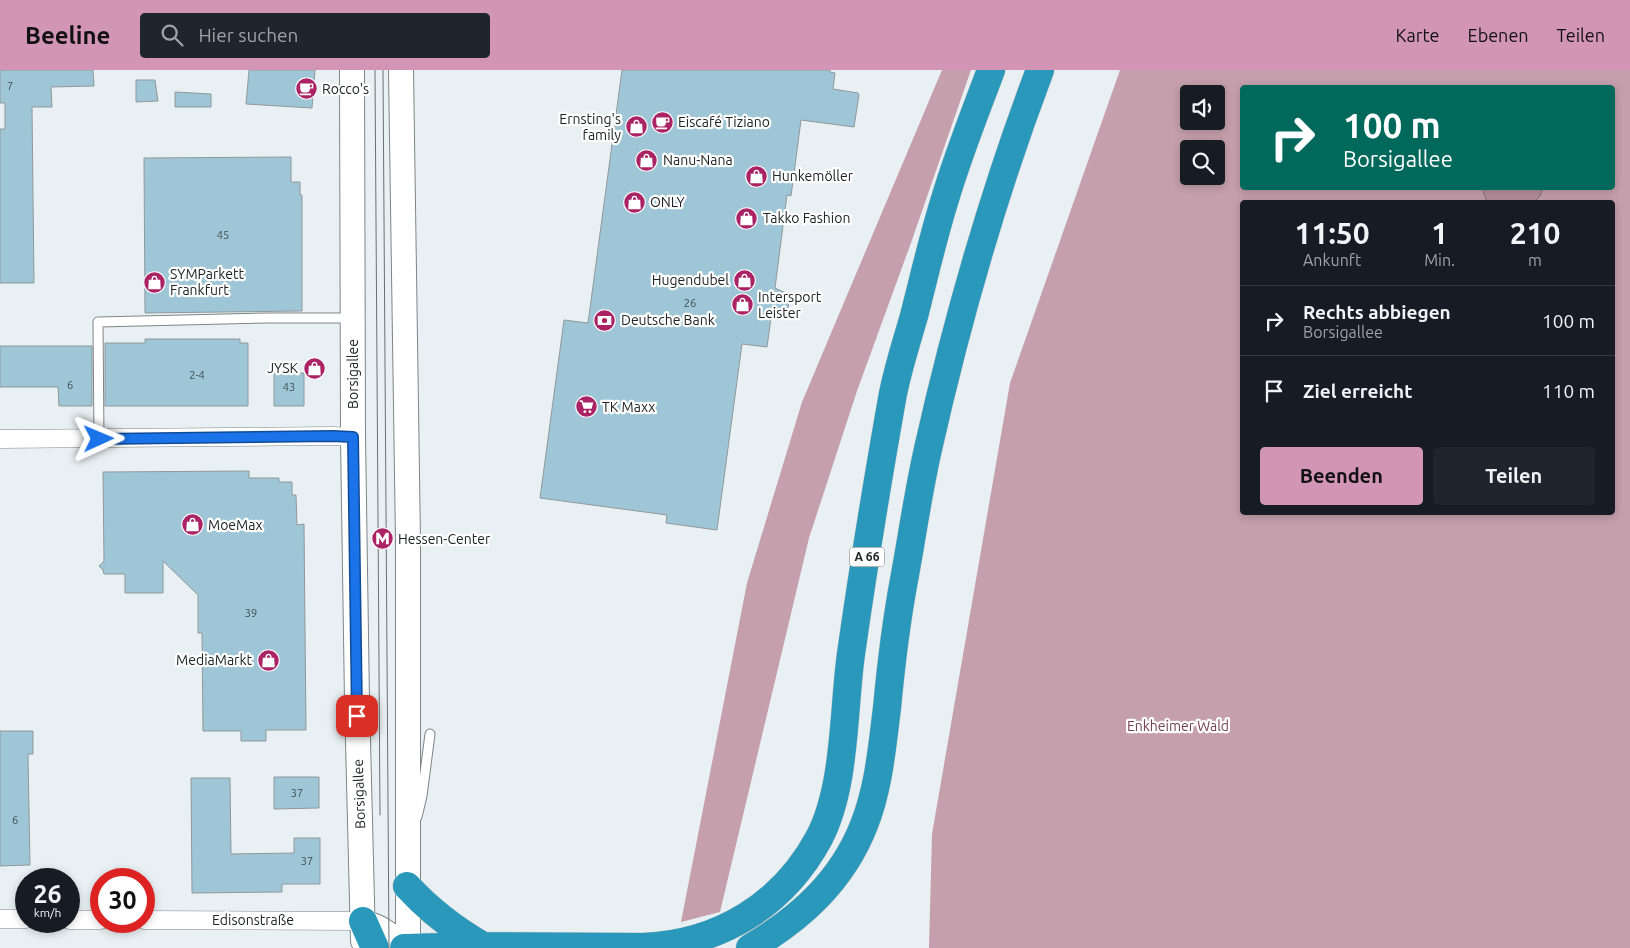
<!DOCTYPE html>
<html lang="de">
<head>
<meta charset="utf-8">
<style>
  body { margin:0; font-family:Ubuntu,sans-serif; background:#20242c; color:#f1f3f6; height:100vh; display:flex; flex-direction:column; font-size:19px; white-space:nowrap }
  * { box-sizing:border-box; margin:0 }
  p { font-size:16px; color:#9ea1a6 }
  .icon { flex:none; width:28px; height:28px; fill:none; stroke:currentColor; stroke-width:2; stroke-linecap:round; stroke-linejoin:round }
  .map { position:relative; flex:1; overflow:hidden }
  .drawer { position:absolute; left:1240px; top:130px; width:375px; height:315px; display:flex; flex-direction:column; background:#171b24; border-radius:5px; box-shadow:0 2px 8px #0003 }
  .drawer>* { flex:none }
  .banner { position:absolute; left:1240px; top:15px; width:375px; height:105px; border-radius:5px; box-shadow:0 2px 8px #0003; background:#00695c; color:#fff; overflow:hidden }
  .controls { position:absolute; left:1180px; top:15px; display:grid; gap:10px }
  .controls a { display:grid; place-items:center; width:45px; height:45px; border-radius:5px; background:#171b24; box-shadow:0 2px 8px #0003; font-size:25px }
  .speed { position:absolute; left:15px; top:798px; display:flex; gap:10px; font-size:25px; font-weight:700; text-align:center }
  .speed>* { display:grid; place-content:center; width:65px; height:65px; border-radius:50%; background:#171b24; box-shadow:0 2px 8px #0003; line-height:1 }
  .speed small { font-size:12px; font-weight:400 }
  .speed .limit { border:8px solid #d22; background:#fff; color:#111 }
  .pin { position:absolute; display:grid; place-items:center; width:42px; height:42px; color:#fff; margin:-21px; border-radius:10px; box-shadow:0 2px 8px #0006 }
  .me { position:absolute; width:55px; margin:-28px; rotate:89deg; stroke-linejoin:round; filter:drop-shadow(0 0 4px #0008) }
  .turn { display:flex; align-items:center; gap:18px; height:105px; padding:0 20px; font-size:22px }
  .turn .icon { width:65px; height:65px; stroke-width:2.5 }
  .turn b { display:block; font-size:35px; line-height:42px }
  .eta { display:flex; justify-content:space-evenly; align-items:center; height:85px; text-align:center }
  .eta b { font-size:30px; font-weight:600; line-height:35px }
  .action { display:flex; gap:10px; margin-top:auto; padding:10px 20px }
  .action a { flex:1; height:58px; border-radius:5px; background:#d295b5; color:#111; font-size:20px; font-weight:600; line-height:58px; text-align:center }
  .action a+a { background:#20242c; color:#f1f3f6 }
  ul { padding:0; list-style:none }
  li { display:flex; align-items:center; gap:15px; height:70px; padding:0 20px; border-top:1px solid #363941 }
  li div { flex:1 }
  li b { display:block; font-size:19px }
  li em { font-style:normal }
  header { display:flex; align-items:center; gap:30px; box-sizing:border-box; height:70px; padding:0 25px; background:#d295b5; color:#111 }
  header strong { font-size:24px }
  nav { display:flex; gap:28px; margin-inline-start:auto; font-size:18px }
  .search { width:350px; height:45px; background:#20242c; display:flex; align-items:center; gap:12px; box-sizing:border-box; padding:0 18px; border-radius:5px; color:#9ea1a6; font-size:19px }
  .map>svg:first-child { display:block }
</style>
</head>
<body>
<header>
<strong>Beeline</strong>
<div class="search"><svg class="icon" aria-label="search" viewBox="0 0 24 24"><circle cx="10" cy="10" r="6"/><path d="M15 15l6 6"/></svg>Hier suchen</div>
<nav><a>Karte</a><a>Ebenen</a><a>Teilen</a></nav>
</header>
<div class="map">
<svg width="1630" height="878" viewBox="0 0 1630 878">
  <rect width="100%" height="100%" fill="#e9f0f3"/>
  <!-- forest -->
  <path fill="#c59fac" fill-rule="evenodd" d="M942 0H971L912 170 857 321 809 468 720 842 681 852 747 513 802 332Z
    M1120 0H1630V878H929L932 764 1010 313ZM1242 18H1612V118H1543L1540 126 1534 132H1612V442H1242V132H1487L1482 118H1242ZM1189 24H1216V51H1189ZM1189 79H1216V106H1189Z"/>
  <!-- water -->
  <path fill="#b48f9b" stroke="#886f78" d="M1482 118H1543L1540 126 1534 132H1487Z"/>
  <!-- building -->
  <path fill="#9ec6d6" stroke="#91989b" d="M0 0H93L94 16 51 17 52 37H32L34 213H0V59H5V33H0Z
    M249 0H315L312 38 246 34Z
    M622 0H830V2L835 3 833 19 858 23 859 25 854 57 801 50 791 126 787 125 775 218 790 225 788 238 772 241 767 277 742 274 717 460 666 453 667 445 540 428 564 250 588 253Z
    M136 10H155L158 31 136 32Z
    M175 22 211 24V37H175Z
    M291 87V112H300V125H302V241L145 243 144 88Z
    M145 269H240V273H248V336H105V273H145Z
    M0 276H92V336H59L58 317H0Z
    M274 303H304V336H274Z
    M249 401V408H279V412H292V425H296L297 455 304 454 306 660H266V671H241V661H203L202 563H198V525L163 491V523H125V504H104L103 500 99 496 104 491 103 402Z
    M0 661H33V684H28L30 795 0 796Z
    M274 707H319V738L274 739Z
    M191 708H230L231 784 294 783V768H320V814H282V822L192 823Z"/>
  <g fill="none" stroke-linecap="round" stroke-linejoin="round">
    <defs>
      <path id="service" d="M99 369 98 252 268 248H351
        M417 747 422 726 430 664"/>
      <path id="minor" d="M0 369 333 366 353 367
        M0 849H26
        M69 850H101
        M144 850 363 851"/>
      <path id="secondary" d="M352 0 353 367 357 631 363 871
        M401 0 408 472V878
        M363 851 381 859 408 877"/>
      <path id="motorway" d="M407 816C429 840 455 860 483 876
        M363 851 375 878
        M404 878 483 876 643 877C719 874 783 835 819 768 846 717 843 641 851 584 863 499 877 414 892 329 897 301 906 274 914 246 924 207 933 167 945 129 958 85 975 43 991 0
        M750 878C801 848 842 811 864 755 879 717 882 677 887 638 891 595 896 553 904 510 912 467 918 423 928 379 957 250 993 124 1040 0"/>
    </defs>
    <!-- service casing -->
    <use href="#service" stroke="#7e8588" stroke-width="11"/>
    <!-- minor casing -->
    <use href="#minor" stroke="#7e8588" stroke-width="19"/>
    <!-- secondary casing -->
    <use href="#secondary" stroke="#7e8588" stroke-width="26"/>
    <!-- motorway casing -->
    <use href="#motorway" stroke="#cacacb" stroke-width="29"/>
    <!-- service -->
    <use href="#service" stroke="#fff" stroke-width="9"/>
    <!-- minor -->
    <use href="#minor" stroke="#fff" stroke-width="18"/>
    <!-- secondary -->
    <use href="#secondary" stroke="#fff" stroke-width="24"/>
    <!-- motorway -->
    <use href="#motorway" stroke="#2a98bb" stroke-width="28"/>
    <!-- tram -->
    <path stroke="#6b6f71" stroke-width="1" d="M375 0 380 745
      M383 0 389 878"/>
  </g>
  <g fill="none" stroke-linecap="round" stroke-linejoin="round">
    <defs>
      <path id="route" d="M99 369 333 366 353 367 357 646"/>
    </defs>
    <!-- route casing -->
    <use href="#route" stroke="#114b97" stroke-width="12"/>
    <!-- route -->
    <use href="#route" stroke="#1a73e8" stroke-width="9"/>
  </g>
  <!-- icons -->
  <defs>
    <symbol id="cafe-disc" viewBox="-11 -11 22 22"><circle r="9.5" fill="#ab2265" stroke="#fff"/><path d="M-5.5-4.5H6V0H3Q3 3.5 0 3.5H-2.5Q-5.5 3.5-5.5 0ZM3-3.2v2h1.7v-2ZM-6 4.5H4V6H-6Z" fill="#fff"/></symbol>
    <symbol id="shop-disc" viewBox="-11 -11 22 22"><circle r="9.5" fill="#ab2265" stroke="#fff"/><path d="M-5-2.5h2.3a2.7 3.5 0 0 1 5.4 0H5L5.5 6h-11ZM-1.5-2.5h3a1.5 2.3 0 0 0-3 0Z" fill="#fff"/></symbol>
    <symbol id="bank-disc" viewBox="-11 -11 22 22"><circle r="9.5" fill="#ab2265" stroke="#fff"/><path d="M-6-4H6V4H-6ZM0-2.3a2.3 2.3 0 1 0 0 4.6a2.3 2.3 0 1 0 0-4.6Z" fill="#fff"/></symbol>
    <symbol id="supermarket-disc" viewBox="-11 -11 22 22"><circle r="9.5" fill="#ab2265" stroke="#fff"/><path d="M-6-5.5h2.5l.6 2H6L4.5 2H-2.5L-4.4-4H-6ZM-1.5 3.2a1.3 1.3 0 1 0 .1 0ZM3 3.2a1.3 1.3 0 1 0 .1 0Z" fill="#fff"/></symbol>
    <symbol id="metro-disc" viewBox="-11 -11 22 22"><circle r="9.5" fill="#ab2265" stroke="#fff"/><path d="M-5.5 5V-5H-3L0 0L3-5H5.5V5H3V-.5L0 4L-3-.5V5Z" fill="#fff"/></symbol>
  </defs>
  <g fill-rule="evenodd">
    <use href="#cafe-disc" x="294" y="6" width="25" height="25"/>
    <use href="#cafe-disc" x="650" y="40" width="25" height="25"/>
    <use href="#shop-disc" x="624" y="44" width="25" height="25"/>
    <use href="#shop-disc" x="634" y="78" width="25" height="25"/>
    <use href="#shop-disc" x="744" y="94" width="25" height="25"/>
    <use href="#shop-disc" x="622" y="120" width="25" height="25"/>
    <use href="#shop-disc" x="734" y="136" width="25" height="25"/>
    <use href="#shop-disc" x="732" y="198" width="25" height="25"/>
    <use href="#shop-disc" x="142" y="200" width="25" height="25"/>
    <use href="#shop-disc" x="730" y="222" width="25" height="25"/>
    <use href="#bank-disc" x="592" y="238" width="25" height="25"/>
    <use href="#shop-disc" x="302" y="286" width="25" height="25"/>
    <use href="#supermarket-disc" x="574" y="324" width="25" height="25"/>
    <use href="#shop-disc" x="180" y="442" width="25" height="25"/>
    <use href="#metro-disc" x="370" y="456" width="25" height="25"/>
    <use href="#shop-disc" x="256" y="578" width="25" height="25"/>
  </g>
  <g text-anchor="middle" stroke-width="4.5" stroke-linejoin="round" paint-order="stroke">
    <!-- number labels -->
    <g font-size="11" fill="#404c51">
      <text x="10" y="20">7</text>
      <text x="223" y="169">45</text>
      <text x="690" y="237">26</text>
      <text x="197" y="309">2-4</text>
      <text x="70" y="319">6</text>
      <text x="289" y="321">43</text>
      <text x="251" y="547">39</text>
      <text x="297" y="727">37</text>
      <text x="15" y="754">6</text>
      <text x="307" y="795">37</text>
    </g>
    <!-- shield labels -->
    <rect fill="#fff" stroke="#646666" stroke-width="1" x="849.5" y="477.5" width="35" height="19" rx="4"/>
    <g font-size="12" font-weight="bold" fill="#212425">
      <text x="867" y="491">A 66</text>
    </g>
    <!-- poi labels -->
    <g font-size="14" fill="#212425" stroke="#fff" text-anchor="start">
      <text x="322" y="24">Rocco's</text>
      <text x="621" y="54" text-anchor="end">Ernsting's<tspan x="621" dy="16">family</tspan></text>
      <text x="678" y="57">Eiscafé Tiziano</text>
      <text x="663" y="95">Nanu-Nana</text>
      <text x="772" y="111">Hunkemöller</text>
      <text x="650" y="137">ONLY</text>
      <text x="763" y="153">Takko Fashion</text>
      <text x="170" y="209">SYMParkett<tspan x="170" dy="16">Frankfurt</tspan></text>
      <text x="729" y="215" text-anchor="end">Hugendubel</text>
      <text x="758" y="232">Intersport<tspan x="758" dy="16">Leister</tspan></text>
      <text x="621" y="255">Deutsche Bank</text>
      <text x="298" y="303" text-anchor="end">JYSK</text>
      <text x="602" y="342">TK Maxx</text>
      <text x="208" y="460">MoeMax</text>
      <text x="398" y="474">Hessen-Center</text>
      <text x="252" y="595" text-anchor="end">MediaMarkt</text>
    </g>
    <!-- street labels -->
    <g font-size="14" fill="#212425" stroke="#fff">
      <text transform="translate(353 304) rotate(-90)" y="5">Borsigallee</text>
      <text transform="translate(359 724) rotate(-92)" y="5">Borsigallee</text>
      <text x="253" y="855">Edisonstraße</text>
    </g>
    <!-- park labels -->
    <g font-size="14" fill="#733e52" stroke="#fff">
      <text x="1178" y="661">Enkheimer Wald</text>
    </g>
  </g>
</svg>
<div class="controls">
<a><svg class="icon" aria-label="sound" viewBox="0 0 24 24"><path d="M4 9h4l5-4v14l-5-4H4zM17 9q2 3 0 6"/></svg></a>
<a><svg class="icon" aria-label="search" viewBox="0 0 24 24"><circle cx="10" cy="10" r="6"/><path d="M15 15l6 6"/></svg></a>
</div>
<div class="speed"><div>26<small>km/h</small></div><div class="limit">30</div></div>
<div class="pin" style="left:357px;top:646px;background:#d93025"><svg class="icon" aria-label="arrive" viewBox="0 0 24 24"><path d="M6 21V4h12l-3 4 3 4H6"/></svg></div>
<svg class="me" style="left:99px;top:369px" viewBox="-20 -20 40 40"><path d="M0-17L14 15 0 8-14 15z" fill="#1a73e8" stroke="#fff" stroke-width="4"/></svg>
<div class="banner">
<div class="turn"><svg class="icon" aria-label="right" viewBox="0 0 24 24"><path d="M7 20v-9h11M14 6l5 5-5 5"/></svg><div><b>100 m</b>Borsigallee</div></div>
</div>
<section class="drawer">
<div class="eta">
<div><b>11:50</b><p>Ankunft</p></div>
<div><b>1</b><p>Min.</p></div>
<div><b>210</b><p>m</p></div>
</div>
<ul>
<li><svg class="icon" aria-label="right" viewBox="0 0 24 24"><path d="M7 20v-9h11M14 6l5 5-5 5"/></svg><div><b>Rechts abbiegen</b><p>Borsigallee</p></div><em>100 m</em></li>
<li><svg class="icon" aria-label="arrive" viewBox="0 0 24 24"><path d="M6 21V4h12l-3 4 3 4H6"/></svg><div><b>Ziel erreicht</b></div><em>110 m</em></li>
</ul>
<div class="action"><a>Beenden</a><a>Teilen</a></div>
</section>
</div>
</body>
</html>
